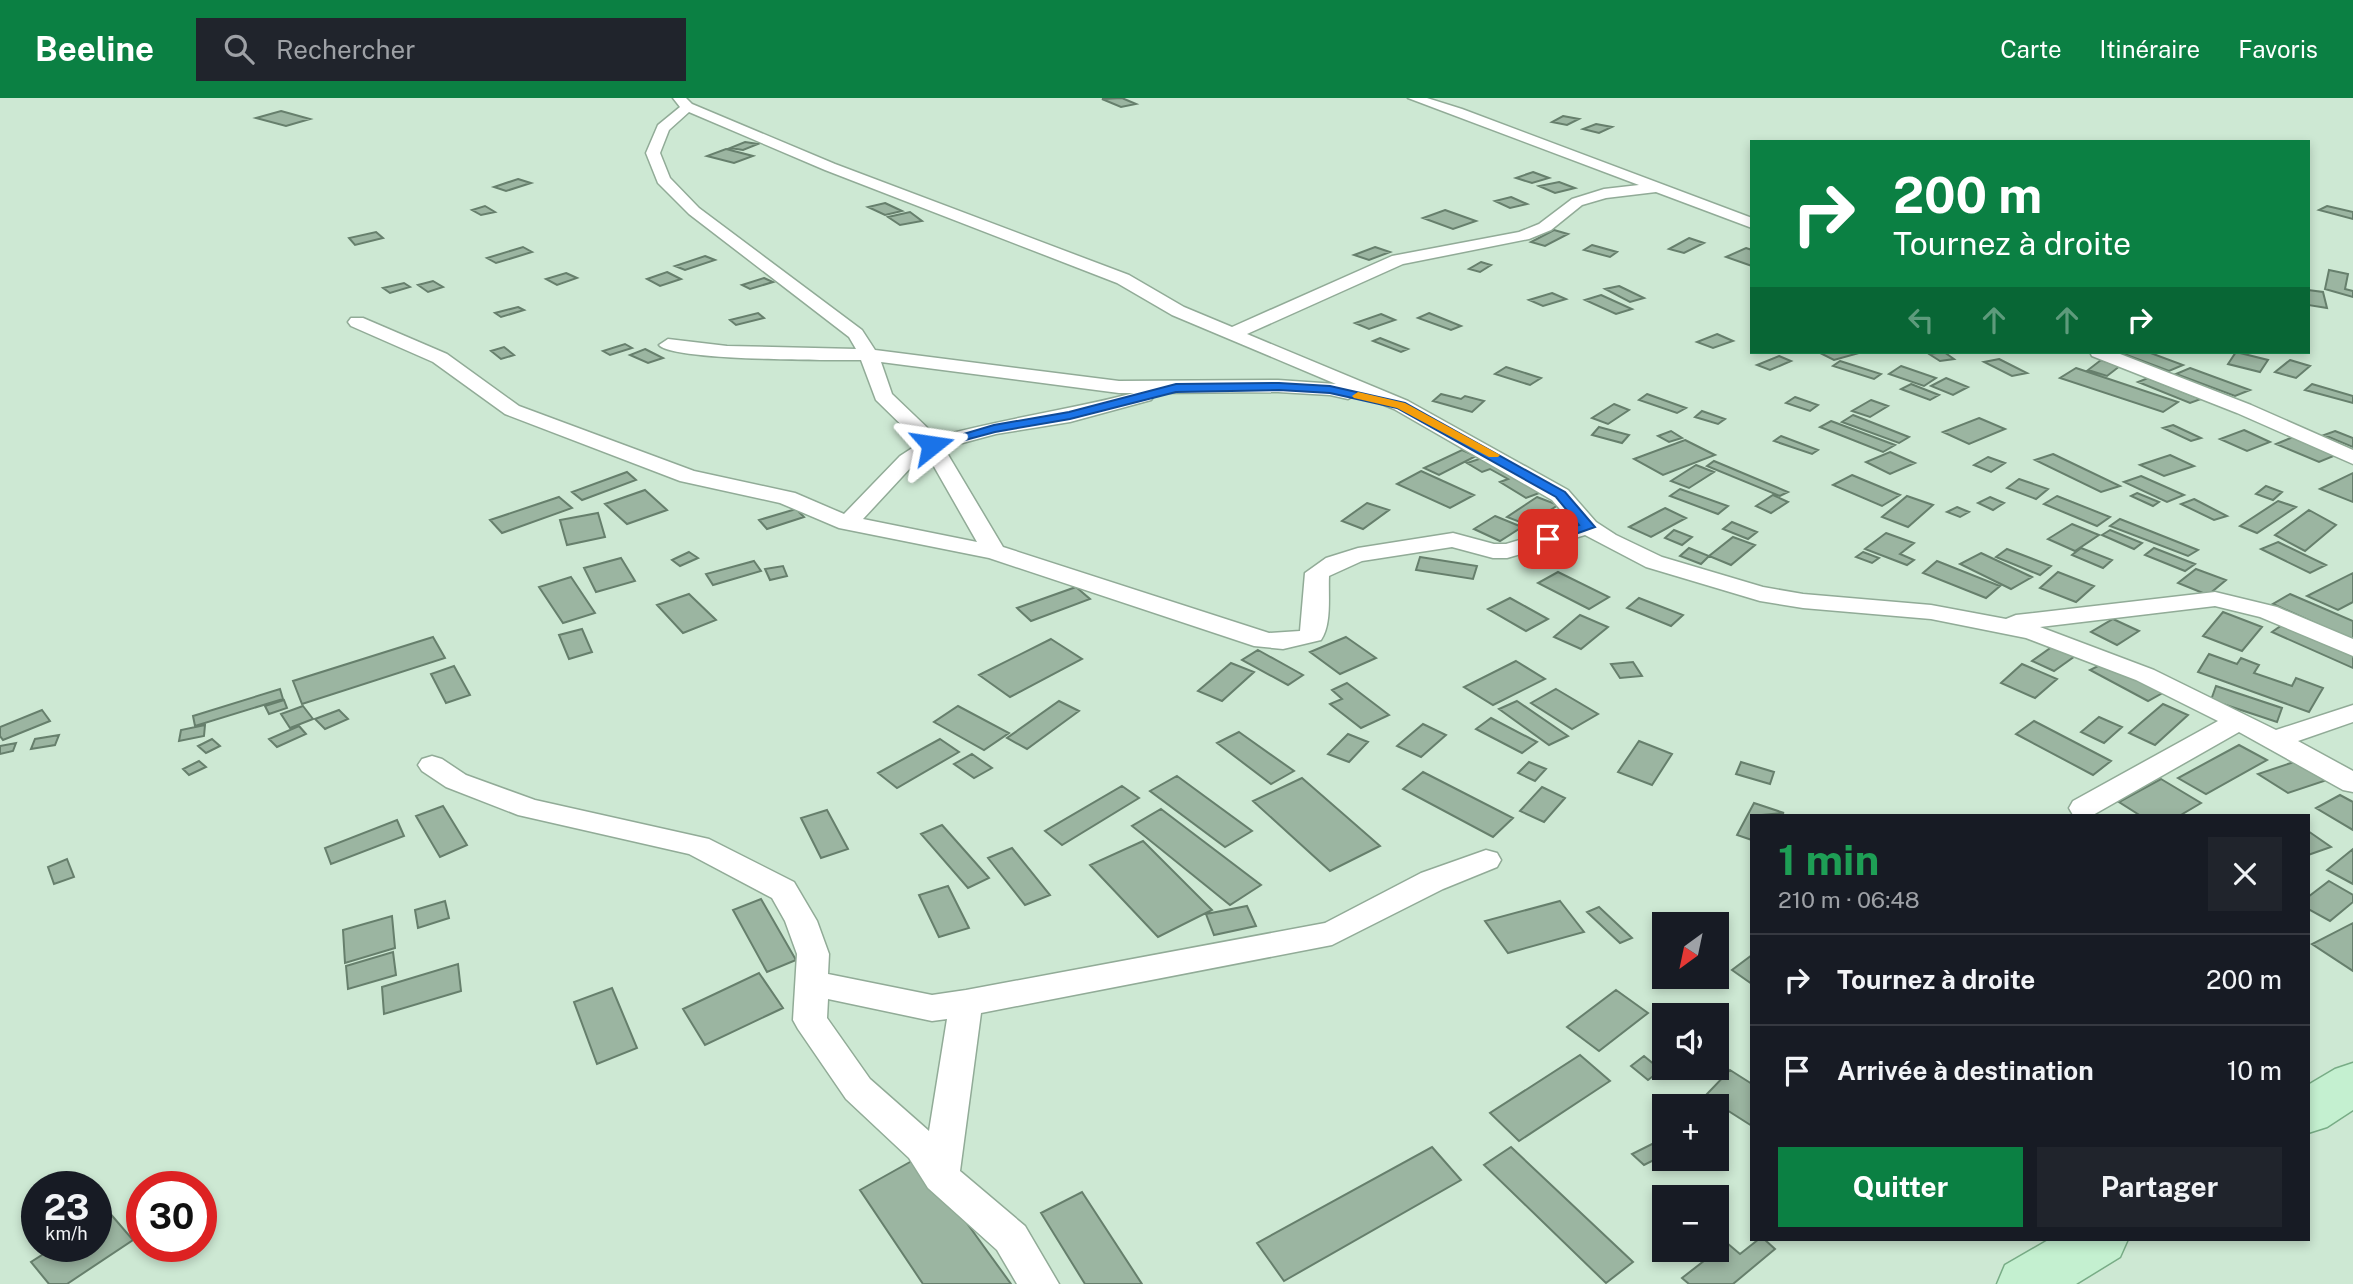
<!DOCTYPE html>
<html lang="fr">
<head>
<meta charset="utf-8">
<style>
  body { margin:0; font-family:"Public Sans",sans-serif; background:#20242c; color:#f1f3f6; height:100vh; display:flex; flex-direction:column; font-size:26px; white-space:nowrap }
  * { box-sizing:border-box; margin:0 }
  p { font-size:23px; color:#9ea1a6 }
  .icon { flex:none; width:38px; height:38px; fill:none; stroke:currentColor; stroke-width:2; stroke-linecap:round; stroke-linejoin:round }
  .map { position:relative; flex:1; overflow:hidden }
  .details { position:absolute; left:1750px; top:716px; width:560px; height:427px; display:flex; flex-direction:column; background:#171b24; border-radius:0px; box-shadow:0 4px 10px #0003 }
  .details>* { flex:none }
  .guide { position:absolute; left:1750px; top:42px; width:560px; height:214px; border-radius:0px; box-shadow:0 4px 10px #0003; background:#0b8043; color:#fff; overflow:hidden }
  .needle { width:46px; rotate:213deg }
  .fabs { position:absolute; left:1652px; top:814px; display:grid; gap:14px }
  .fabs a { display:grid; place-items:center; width:77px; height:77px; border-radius:0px; background:#171b24; box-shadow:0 4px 10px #0003; font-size:35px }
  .speed { position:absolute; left:21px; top:1073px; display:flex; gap:14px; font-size:35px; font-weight:700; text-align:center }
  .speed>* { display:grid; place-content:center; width:91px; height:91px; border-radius:50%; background:#171b24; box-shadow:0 4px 10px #0003; line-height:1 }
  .speed small { font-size:18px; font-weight:400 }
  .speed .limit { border:10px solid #d22; background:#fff; color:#111 }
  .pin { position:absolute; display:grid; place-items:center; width:60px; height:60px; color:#fff; margin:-30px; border-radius:14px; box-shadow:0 4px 10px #0006 }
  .me { position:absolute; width:77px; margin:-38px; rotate:75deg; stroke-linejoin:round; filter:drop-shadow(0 0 5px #0008) }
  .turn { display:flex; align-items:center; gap:24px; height:147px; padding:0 28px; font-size:32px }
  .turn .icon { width:91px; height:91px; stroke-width:2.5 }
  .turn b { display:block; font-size:49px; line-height:60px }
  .lanes { display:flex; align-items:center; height:66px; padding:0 28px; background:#0003; justify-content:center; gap:35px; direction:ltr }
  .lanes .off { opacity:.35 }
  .round { display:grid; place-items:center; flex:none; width:74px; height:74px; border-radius:0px; background:#20242c }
  .headline { display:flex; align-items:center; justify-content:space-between; height:119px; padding:0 28px }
  h1 { font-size:42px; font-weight:700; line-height:52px; color:#1e9e55 }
  .cta { display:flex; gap:14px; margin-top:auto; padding:14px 28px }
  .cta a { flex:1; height:80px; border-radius:0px; background:#0b8043; color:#fff; font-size:28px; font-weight:700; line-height:80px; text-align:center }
  .cta a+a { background:#20242c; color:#f1f3f6 }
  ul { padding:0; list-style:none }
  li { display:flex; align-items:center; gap:21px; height:91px; padding:0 28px; border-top:2px solid #363941 }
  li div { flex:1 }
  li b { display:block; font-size:26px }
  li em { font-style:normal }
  header { display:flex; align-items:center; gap:42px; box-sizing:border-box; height:98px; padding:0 35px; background:#0b8043; color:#fff }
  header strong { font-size:33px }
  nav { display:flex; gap:38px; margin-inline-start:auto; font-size:24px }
  .search { width:490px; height:63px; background:#20242c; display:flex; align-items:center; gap:18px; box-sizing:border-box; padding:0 24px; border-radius:0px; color:#9ea1a6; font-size:26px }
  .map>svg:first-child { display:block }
</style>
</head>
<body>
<header>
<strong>Beeline</strong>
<div class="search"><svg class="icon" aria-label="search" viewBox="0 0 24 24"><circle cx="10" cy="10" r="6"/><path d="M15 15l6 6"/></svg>Rechercher</div>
<nav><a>Carte</a><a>Itinéraire</a><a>Favoris</a></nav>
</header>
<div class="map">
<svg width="2353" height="1186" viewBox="0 0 2353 1186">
  <rect width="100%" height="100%" fill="#cde8d3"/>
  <!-- building -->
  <path fill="#9bb5a1" stroke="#667f6c" stroke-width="2" d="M1122 0 1136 6 1121 9 1102 1Z
    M281 13 310 21 286 28 256 20Z
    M1563 18 1579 21 1567 27 1552 24Z
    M1596 26 1612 29 1599 35 1583 31Z
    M745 44 758 46 743 52 730 50Z
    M726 51 753 58 734 65 707 58Z
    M1533 74 1549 80 1532 85 1516 80Z
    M518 81 531 85 506 93 494 89Z
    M1559 84 1575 90 1555 95 1539 88Z
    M1511 99 1527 106 1510 110 1495 103Z
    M885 105 902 113 885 117 868 109Z
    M485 108 495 114 481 117 472 112Z
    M2327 108 2353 114V121L2319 112Z
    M1445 112 1476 123 1453 131 1423 120Z
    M910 114 922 123 900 127 888 119Z
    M1554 132 1568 136 1545 148 1531 144Z
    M376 134 383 140 355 147 349 140Z
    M1689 140 1704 145 1684 155 1669 151Z
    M1592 147 1617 154 1610 159 1584 152Z
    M523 149 532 154 496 165 487 160Z
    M1375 149 1390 154 1369 162 1354 157Z
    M1746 150 1752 152V168L1726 159Z
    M705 158 715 162 685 172 675 168Z
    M1481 164 1491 167 1480 174 1469 171Z
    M2329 172 2348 176 2345 191 2353 193V199L2325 191Z
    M667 174 681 181 660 188 647 181Z
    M566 175 577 180 557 187 546 181Z
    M764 180 773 184 750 191 742 187Z
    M433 183 443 189 428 194 418 187Z
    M404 185 410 189 390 195 383 190Z
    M1619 188 1644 200 1630 204 1605 191Z
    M2308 192 2323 194 2327 210 2308 207Z
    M1552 195 1566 201 1543 208 1529 202Z
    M1601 197 1632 211 1616 216 1585 202Z
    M518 209 524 212 501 219 495 215Z
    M758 215 764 220 736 227 730 222Z
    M1429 215 1461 228 1451 232 1418 220Z
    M1381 216 1395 222 1369 231 1355 225Z
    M1717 236 1733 243 1713 250 1697 244Z
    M1380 240 1408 251 1401 254 1373 243Z
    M625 246 632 250 610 257 603 253Z
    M504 249 514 257 501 261 491 253Z
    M645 251 663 260 648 265 630 257Z
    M1826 254H1857L1859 255 1834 262 1820 255Z
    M1944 254 1954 261 1940 263 1929 256Z
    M2129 254H2148L2183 267 2169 273 2124 256Z
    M2236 254 2268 262 2260 274 2228 266Z
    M1779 258 1791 263 1770 272 1757 267Z
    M1999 261 2027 275 2012 278 1984 264Z
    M2101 262 2120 268 2107 278 2088 272Z
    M2290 262 2310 268 2296 280 2275 274Z
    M1840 263 1881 276 1874 281 1833 268Z
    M1901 268 1936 280 1924 288 1889 276Z
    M1506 269 1541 280 1530 287 1495 276Z
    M2076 270 2178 304 2163 314 2060 280Z
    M2190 270 2250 292 2235 298 2176 276Z
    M1946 280 1968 289 1953 297 1931 288Z
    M2148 280 2201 301 2190 305 2138 284Z
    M1911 286 1939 297 1930 302 1901 291Z
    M2312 286 2353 298V305L2305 292Z
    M1441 296 1461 301 1465 298 1484 303 1472 314 1433 303Z
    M1647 296 1686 310 1677 315 1639 302Z
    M1795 299 1818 307 1810 313 1786 305Z
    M1871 302 1888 308 1870 319 1852 313Z
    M1614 306 1629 312 1608 326 1592 320Z
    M1702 313 1725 321 1718 326 1695 319Z
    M1853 317 1909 339 1899 345 1842 324Z
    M1979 320 2005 331 1969 346 1943 334Z
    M1831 323 1895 347 1883 354 1820 329Z
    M2173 327 2201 340 2191 343 2163 330Z
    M1599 329 1629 337 1622 345 1592 337Z
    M2244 332 2270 344 2247 353 2220 341Z
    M1671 333 1682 340 1669 344 1658 338Z
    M2335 333 2353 340V349L2324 337Z
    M1781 338 1818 352 1812 356 1774 343Z
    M2293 339 2336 357 2319 364 2276 346Z
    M1685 342 1715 357 1663 377 1634 361Z
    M1462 352 1476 358 1439 377 1424 370Z
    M1890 354 1915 365 1890 376 1866 364Z
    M2053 356 2120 388 2101 394 2035 362Z
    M2170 357 2194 368 2164 378 2140 367Z
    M1988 359 2005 365 1991 374 1974 367Z
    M1482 360 1542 394 1526 400 1500 384 1508 381 1490 371 1482 374 1467 365Z
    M1714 363 1788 394 1780 398 1707 368Z
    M1696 367 1714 374 1689 390 1671 383Z
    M1421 373 1474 397 1450 410 1397 386Z
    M627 374 636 382 582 402 572 394Z
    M2353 375V404L2320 391Z
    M1852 377 1900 397 1882 408 1833 387Z
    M2141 378 2184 397 2167 404 2124 384Z
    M2019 381 2048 391 2036 401 2007 390Z
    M2266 388 2282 394 2273 402 2256 396Z
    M1680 391 1728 408 1718 416 1670 398Z
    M645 392 667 412 627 426 605 406Z
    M2137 395 2159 404 2153 408 2131 398Z
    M1773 397 1788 404 1771 415 1756 408Z
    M1907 398 1933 407 1908 429 1882 419Z
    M2057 398 2110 419 2097 428 2044 406Z
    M559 399 572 410 502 435 490 422Z
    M1537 399 1558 407 1528 427 1507 419Z
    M1990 399 2004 405 1993 412 1978 405Z
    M2194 401 2227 418 2214 422 2181 406Z
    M2278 403 2296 409 2257 435 2240 428Z
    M1367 405 1389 412 1363 431 1342 423Z
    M1957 409 1969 414 1960 419 1947 414Z
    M1665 410 1686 420 1651 439 1629 429Z
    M796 411 804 419 767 431 759 422Z
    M2309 412 2336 427 2305 453 2275 437Z
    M598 415 605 439 567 447 560 422Z
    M1495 418 1522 429 1500 443 1474 431Z
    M2120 421 2198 452 2188 458 2110 428Z
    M1732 424 1757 434 1748 441 1723 431Z
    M2072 426 2099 437 2075 453 2048 441Z
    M1674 432 1692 439 1682 447 1665 440Z
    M2110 432 2142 445 2134 451 2102 437Z
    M1886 435 1914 445 1900 456 1914 462 1907 467 1865 451Z
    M1733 439 1755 447 1731 467 1709 458Z
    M2278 444 2326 467 2310 475 2261 451Z
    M1689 450 1709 458 1701 466 1680 458Z
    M2081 450 2112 462 2103 470 2072 457Z
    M2154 450 2195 466 2185 473 2145 457Z
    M2007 451 2051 468 2040 477 1996 459Z
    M689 454 698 460 680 468 672 462Z
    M1863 454 1879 460 1872 465 1856 459Z
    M1981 455 2032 479 2011 491 1960 466Z
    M1420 459 1477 468 1473 481 1416 472Z
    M621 460 635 483 596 494 584 470Z
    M754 463 761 473 713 487 706 476Z
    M1937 463 2000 488 1986 500 1923 475Z
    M783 468 787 478 770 482 765 471Z
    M2196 471 2226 482 2208 497 2178 485Z
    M1558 474 1609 499 1589 511 1538 485Z
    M2058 474 2094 488 2076 504 2040 490Z
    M2353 475V504L2338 512 2307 498Z
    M571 479 595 515 563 525 539 489Z
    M1076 489 1090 501 1031 523 1017 510Z
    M689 496 716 522 683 535 657 507Z
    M2290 496 2353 523V542L2273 506Z
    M1510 500 1548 521 1526 533 1488 511Z
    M1639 500 1683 517 1671 528 1627 510Z
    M2223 514 2262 529 2242 553 2203 538Z
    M1580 517 1608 529 1581 551 1554 539Z
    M2113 521 2139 533 2117 547 2091 534Z
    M2285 525 2353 555V570L2272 534Z
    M582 531 592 554 569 561 559 537Z
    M433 539 445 560 302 606 293 583Z
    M1346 539 1376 560 1340 576 1310 554Z
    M1051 541 1082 561 1010 599 979 577Z
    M2056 546 2078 556 2054 573 2032 563Z
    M1258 552 1303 577 1288 587 1242 562Z
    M2209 556 2237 566 2241 560 2259 567 2254 575 2292 588 2296 580 2323 590 2309 614 2198 574Z
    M1516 563 1545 581 1493 607 1464 589Z
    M2108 563 2166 593 2148 603 2090 572Z
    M1633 564 1642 578 1620 580 1611 566Z
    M1231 565 1254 574 1222 603 1198 593Z
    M2022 566 2057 581 2035 600 2001 585Z
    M454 568 470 597 446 605 431 576Z
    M1347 585 1389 617 1361 630 1330 606 1342 601 1332 592Z
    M2216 588 2282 610 2277 624 2211 602Z
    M280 591 283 601 195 628 193 618Z
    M1556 591 1598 616 1572 631 1531 605Z
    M284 602 287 610 269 616 265 608Z
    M1059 603 1079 613 1027 651 1007 640Z
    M1517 603 1568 638 1549 647 1499 611Z
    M2163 606 2188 617 2155 647 2129 635Z
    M303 608 313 621 290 630 281 616Z
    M958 608 1009 635 984 652 934 624Z
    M42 612 50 623 3 642 0 638V629Z
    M339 612 348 621 325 631 315 621Z
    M2099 619 2122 629 2104 645 2081 634Z
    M1491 620 1537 644 1522 655 1476 631Z
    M2034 623 2111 663 2093 677 2016 636Z
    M1423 626 1446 637 1421 659 1397 648Z
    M205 627 204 638 179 643 181 632Z
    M299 628 306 636 277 649 269 641Z
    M1239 634 1294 673 1271 686 1217 645Z
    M1348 636 1368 644 1349 664 1328 656Z
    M59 637 55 647 31 651 35 641Z
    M212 641 220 648 206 655 198 648Z
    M940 641 959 654 897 690 878 675Z
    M1639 643 1672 656 1652 687 1618 674Z
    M16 645 13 653 0 656V648Z
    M2239 647 2267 662 2206 696 2178 680Z
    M972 656 992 670 974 680 954 666Z
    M2306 660 2336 679 2288 695 2258 676Z
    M199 663 206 669 189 677 183 671Z
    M1529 664 1546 671 1535 683 1518 675Z
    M1741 664 1774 674 1770 686 1736 676Z
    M1423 674 1513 720 1493 739 1403 691Z
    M1177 678 1252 733 1225 749 1150 693Z
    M1302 680 1380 748 1330 773 1253 703Z
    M2161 681 2201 705 2179 718H2141L2119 704Z
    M1122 688 1139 700 1062 747 1045 733Z
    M1542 689 1565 700 1544 724 1520 713Z
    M2340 697 2353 704V732L2316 710Z
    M1754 705 1784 715 1752 718V742L1737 737Z
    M443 708 467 747 440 759 416 718Z
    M1161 711 1261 787 1230 807 1132 728Z
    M827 712 848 751 821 760 801 720Z
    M397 722 404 738 331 766 325 750Z
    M942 727 989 780 968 790 921 736Z
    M2308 733 2331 749 2308 757Z
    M1143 743 1212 812 1158 839 1090 767Z
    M1012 750 1050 797 1025 807 988 760Z
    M2353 751V786L2327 772Z
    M67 761 74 779 54 786 48 769Z
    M2329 783 2353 797V804L2330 823 2308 811V799Z
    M948 788 969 830 939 839 919 797Z
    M761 801 796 862 767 874 733 812Z
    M445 803 449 820 418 830 415 812Z
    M1560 803 1584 834 1508 855 1485 823Z
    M1247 808 1256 828 1214 837 1206 816Z
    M1599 809 1632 840 1620 845 1587 814Z
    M392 818 395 850 345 865 343 832Z
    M2353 825V873L2312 846Z
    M393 854 396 877 348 891 346 868Z
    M1752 857V886L1732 872Z
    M458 866 461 893 384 916 382 889Z
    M759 875 783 910 705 947 683 911Z
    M612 890 637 950 597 966 574 904Z
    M1616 892 1648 915 1599 953 1567 929Z
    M1580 957 1610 983 1519 1043 1490 1015Z
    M1644 958 1661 972 1648 982 1631 968Z
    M1730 972 1752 986V1028L1705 998Z
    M1654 1045 1664 1057 1644 1067 1632 1056Z
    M1432 1049 1461 1082 1284 1183 1257 1145Z
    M1511 1049 1633 1164 1606 1185 1484 1067Z
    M919 1059 1011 1186H923L860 1092Z
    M1082 1094 1142 1186H1085L1041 1115Z
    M108 1113 133 1142 67 1186H49L31 1164 56 1148H96V1121Z
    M1759 1141H1764L1775 1151 1733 1186H1689L1682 1180 1727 1145 1740 1156Z"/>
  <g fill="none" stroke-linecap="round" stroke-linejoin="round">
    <defs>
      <path id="street" d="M673 0H686L692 6 835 66 1129 177 1184 209 1232 229 1392 158 1519 134 1539 126 1572 101 1604 91 1639 87 1408 0H1427L1462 11 1752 120V130L1656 94 1606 100 1582 107 1551 132 1529 141 1403 166 1247 236 1408 303 1568 392 1596 424 1616 437 1662 459 1763 489 1803 496 1931 507 2006 521 2016 517 2215 494 2277 509 2353 541V558L2260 519 2215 508 2040 529 2154 572 2276 632 2353 607V624L2298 643 2353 673V694L2343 692 2239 634 2093 717H2073L2069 710 2073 703 2218 623 2136 582 2026 540 1931 521 1803 510 1760 503 1646 469 1585 437 1507 460H1493L1452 449 1362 463 1329 478C1328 497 1332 526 1321 542L1283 551 1254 548 989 460 839 430 780 405 680 383 505 316 433 264 351 228 348 224 351 220H363L447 256 519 308 694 373 795 395 844 416 900 358 920 345 876 302 861 262C832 262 672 263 659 247L668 241 727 248 856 251 849 239 689 116 658 85 646 55 658 27 680 9ZM689 14 825 72 1117 185 1172 217 1336 286 1278 282 1119 283 875 252 862 232 699 110 670 80 660 55 669 32ZM881 264 1119 295H1134C1069 312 1002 321 937 339L892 296ZM1278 294 1330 297 1348 301 1357 296 1394 311 1552 402 1573 426 1506 446H1494L1453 435 1358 450 1326 460 1305 475 1300 533 1269 535 1003 449 944 350 996 336 1070 324 1151 302 1154 298 1151 295ZM928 358 977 444 863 421 914 366Z
        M2090 254H2115L2251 307 2353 352V366L2237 315 2092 258Z
        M432 658 442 661 466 677 535 702 709 741 794 784 817 823 829 856 828 876 932 897 966 892 1325 825 1421 775 1486 752 1497 755 1501 762 1497 769 1443 791 1332 847 981 915 960 1073 1025 1128 1059 1186H1017L997 1152 928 1090 909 1060 846 1001 798 931 793 922 797 856 785 823 772 800 689 756 518 717 446 689 422 673 418 667 422 661ZM828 901 932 923 947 921 929 1033 870 981 827 920Z"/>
      <path id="primary" d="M2353 965V1012L2327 1029 2308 1035V987L2335 971Z
        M2050 1141H2128L2120 1159 2076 1186H1997L2005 1167Z"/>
    </defs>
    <!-- street casing -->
    <use href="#street" stroke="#91ab97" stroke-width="3"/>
    <!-- primary casing -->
    <use href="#primary" stroke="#78ac86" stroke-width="3"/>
    <!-- street -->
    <use href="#street" fill="#fff" fill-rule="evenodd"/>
    <!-- primary -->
    <use href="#primary" fill="#c4f0d0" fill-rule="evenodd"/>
  </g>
  <!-- route -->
  <path fill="#1a73e8" stroke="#114b97" stroke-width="2" d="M1279 285 1330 288 1405 305 1565 394 1595 429 1553 444H1543V438L1579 427 1556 399 1397 310 1330 295 1279 292 1176 294 1070 321 995 334 932 351 926 347 994 327 1069 314 1176 286Z"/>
  <!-- slow -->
  <path fill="#f59e0b" d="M1358 294 1405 305 1500 357 1498 359H1489L1397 310 1354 300 1352 298Z"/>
</svg>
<div class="fabs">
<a><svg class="needle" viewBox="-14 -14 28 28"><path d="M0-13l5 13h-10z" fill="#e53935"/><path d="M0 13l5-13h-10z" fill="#9ea1a6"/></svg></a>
<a><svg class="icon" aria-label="sound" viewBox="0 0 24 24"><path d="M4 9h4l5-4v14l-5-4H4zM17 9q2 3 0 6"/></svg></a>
<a>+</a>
<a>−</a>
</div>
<div class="speed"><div>23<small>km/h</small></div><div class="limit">30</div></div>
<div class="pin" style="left:1548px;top:441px;background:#d93025"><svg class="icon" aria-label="arrive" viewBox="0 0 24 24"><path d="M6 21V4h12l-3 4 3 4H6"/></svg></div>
<svg class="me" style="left:932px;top:347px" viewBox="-20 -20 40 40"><path d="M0-17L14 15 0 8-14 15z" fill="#1a73e8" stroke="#fff" stroke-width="4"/></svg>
<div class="guide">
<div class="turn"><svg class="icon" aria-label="right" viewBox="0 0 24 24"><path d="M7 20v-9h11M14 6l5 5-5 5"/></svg><div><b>200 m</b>Tournez à droite</div></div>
<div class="lanes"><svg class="icon off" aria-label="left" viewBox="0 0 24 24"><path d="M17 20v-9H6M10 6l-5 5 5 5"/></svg><svg class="icon off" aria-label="ahead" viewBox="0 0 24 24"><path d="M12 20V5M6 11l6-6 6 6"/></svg><svg class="icon off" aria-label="ahead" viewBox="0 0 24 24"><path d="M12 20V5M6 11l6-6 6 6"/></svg><svg class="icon" aria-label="right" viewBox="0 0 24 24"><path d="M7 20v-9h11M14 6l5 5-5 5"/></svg></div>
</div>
<section class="details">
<div class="headline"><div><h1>1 min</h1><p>210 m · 06:48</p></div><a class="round"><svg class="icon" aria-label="close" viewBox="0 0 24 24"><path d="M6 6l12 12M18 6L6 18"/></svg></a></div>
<ul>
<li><svg class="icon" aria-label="right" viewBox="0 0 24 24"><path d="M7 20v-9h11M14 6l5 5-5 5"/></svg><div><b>Tournez à droite</b></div><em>200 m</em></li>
<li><svg class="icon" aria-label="arrive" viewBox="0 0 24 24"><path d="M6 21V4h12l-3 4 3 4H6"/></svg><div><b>Arrivée à destination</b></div><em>10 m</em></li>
</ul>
<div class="cta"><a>Quitter</a><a>Partager</a></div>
</section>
</div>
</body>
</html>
